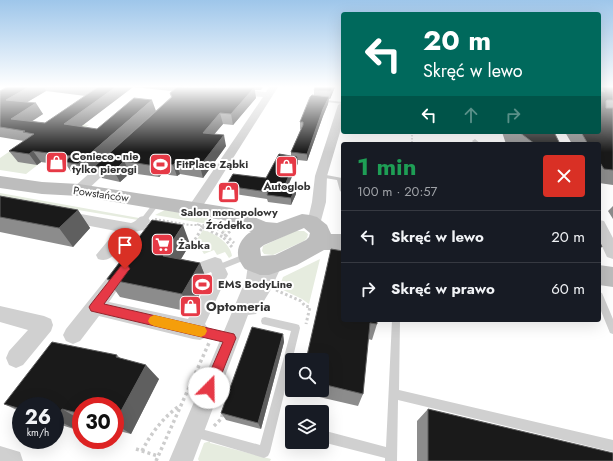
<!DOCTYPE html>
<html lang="pl">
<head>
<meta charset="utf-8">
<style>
  body { margin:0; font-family:Jost,sans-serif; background:#20242c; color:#f1f3f6; height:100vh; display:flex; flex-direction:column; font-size:15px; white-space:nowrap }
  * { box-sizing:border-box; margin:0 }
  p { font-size:13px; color:#9ea1a6 }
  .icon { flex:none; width:22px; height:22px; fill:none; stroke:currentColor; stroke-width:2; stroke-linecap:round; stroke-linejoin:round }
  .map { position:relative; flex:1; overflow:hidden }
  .drawer { position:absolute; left:341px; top:142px; width:260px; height:180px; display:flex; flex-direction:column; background:#171b24; border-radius:4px; box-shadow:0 4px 16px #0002 }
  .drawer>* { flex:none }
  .guide { position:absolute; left:341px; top:12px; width:260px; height:122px; border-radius:4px; box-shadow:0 4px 16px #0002; background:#00695c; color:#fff; overflow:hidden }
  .tools { position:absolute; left:285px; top:353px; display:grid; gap:8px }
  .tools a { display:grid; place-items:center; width:44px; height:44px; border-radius:4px; background:#171b24; box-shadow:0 4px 16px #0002; font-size:20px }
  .speed { position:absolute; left:12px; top:397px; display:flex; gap:8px; font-size:20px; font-weight:700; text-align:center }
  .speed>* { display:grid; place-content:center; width:52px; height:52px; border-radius:50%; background:#171b24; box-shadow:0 4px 16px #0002; line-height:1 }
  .speed small { font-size:10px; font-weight:400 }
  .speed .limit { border:6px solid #d22; background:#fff; color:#111 }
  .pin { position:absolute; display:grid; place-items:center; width:34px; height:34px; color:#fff; margin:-41px -17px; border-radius:50% 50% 50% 0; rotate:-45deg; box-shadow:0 0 4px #0007 }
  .pin .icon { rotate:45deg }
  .me { position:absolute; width:44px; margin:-22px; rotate:22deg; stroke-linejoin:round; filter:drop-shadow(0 0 3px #0008) }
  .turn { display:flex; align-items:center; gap:14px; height:84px; padding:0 16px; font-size:18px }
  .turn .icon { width:52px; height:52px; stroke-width:2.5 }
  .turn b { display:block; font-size:28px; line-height:34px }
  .lanes { display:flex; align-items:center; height:38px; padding:0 16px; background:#0003; justify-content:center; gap:20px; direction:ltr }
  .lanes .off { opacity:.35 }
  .round { display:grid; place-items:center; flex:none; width:42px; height:42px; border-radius:4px; background:#20242c }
  .headline { display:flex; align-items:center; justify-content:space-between; height:68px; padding:0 16px }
  h1 { font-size:24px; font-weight:700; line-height:30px; color:#1e9e55 }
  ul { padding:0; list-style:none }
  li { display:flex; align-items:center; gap:12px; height:52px; padding:0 16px; border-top:1px solid #363941 }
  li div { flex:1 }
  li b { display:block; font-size:15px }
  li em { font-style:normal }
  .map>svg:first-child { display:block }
</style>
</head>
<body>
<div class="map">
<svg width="613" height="461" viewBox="0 0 613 461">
  <rect width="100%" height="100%" fill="#fff"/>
  <!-- green -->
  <path fill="#e6ecdf" d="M58 120 89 125 26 174 0 170V158L53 121Z
    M0 193 139 218 138 220 0 197Z
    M165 210 205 217 230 228 225 232 208 224 155 215Z
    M203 230C215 233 230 243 232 256L229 258 225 252 217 255 214 250 204 254 196 241Z
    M295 231H304L308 234 307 238 304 241 273 255 264 254 262 251 263 246Z
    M320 259 309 304 302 299 279 288 283 277Z
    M210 441V443L271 459 270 461H199L198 459 204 443Z"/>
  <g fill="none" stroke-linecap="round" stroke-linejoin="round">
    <!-- path-far3 -->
    <path stroke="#cdcdcd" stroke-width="1.5" stroke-dasharray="1.5 1.5" stroke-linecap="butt" d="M412 132V144"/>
    <!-- path-far2 -->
    <path stroke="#cdcdcd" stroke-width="2" stroke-dasharray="2 2" stroke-linecap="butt" d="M155 219 190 225H204
      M197 224 204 228
      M209 226 216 228"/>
    <!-- path-far1 -->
    <path stroke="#cdcdcd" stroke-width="3" stroke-dasharray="2.5 2.5" stroke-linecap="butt" d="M202 227 223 237
      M213 227 220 230 234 243
      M187 242 193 243 202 228
      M232 247 223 237 233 229
      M276 290 301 301 305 306 310 307 306 324"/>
    <!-- path -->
    <path stroke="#cdcdcd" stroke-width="3.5" stroke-dasharray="3 3" stroke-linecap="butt" d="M214 426 221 419 223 413
      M136 449 158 456
      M142 451C151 433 163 418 179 406
      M156 461 209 343"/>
    <!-- lane -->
    <path fill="#d0d0d0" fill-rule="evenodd" d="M317 99 343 102V104L319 101H317Z
      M475 139 481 144H475L472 141Z
      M321 174 342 178 343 193 340 191 337 180 319 177 318 176Z
      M155 201H157L160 203 145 223H141L140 221 141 219Z
      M247 253 250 254 251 256 250 258 225 268 222 267 221 265 222 263Z
      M599 292 602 293 613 319V334L610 333 599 306Z
      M265 317 296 324 299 325 300 328 270 452 268 456 264 458 194 437 190 436 189 432 190 428 194 427 260 445 291 331 262 324 261 321 262 318Z
      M392 320H400L399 390 613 440V452L398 400 397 461H385V458L322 442V430L386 447Z
      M201 327 230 334 233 335 235 338 233 341 230 342 201 335 198 334 197 331 198 328Z"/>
    <!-- street -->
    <path fill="#d0d0d0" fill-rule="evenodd" d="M210 87 266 92 269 87H278L199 212 194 214 189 212 187 209 263 97 218 93Z
      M343 102V122L327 176 326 202 319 228 314 229 309 228 307 224 312 202 315 176 338 105Z
      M114 154 118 155 120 158 118 161 84 193 79 194 74 193 72 190 74 187 110 155Z
      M64 211 131 223C139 221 137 214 148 217L150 221 144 230C140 231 135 231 132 233 119 240 116 265 98 259L96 255 116 231 59 220 57 216 59 212Z
      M599 220 604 221 613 238V259L607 257 599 240Z
      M215 257 221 259 228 274 205 324 210 331 207 337 200 340 193 339 99 316 80 341 73 344 66 341 63 335 66 329 118 264 124 262 130 264 132 269 109 302 188 319 212 274 211 272 201 276 195 274 193 269 195 264Z
      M256 258 262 260 264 268 268 260 274 258 280 260 282 265 270 291 256 314 248 315 193 461H169L246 279 248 265 250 260Z
      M0 306 44 316 51 319 53 325 51 331 23 365 16 368 9 365 6 358 9 351 28 330 0 322Z
      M0 446 20 452 23 461H0Z"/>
    <!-- secondary -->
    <path fill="#bdbdbd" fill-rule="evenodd" d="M0 176 42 182 79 184 232 208 266 222 277 223 302 214 310 215 317 217 327 225 331 234H343V250H324L297 265 269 275H260L245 269C242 265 238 259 238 254 237 246 244 235 251 232L228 221 79 196 42 194 0 188ZM304 228 310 233 309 237 306 240 275 255 261 256 260 248 264 245Z
      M599 265 613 267V287L599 285Z"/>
  </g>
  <!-- wall -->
  <path fill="#8c8c8c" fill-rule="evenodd" d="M7 87H263L261 90H255L256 98 233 125 223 124 214 134 226 146 203 178 180 174 177 176 162 174 159 177 130 173 120 182 102 178 95 166 171 97 170 93 172 91 133 87 81 126 85 175 72 173 67 166 41 162 37 165 18 162 9 151 24 141 0 137V91ZM46 91 86 96 45 123 31 121 43 114 27 102Z
    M315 87H335L330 99H329L328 104 323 116 307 161 298 160V163L288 186 296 194 291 205 268 202 267 199 228 193 226 186 266 178 291 156V152L301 129H300V122L314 96V90Z
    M599 87H613V185L599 183V144H572L565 132H599Z
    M502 132H554L560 144H506Z
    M0 196 78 210 90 228 73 247 0 232Z
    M613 206V219L608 211Z
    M190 244 181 259 200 263 207 281 190 312 120 297 107 279Z
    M331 249 377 320V324L372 340 368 339 363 394 358 406 302 393V390H322V360Z
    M283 334 284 342 261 429 226 420 221 413Z
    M117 355 120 358 159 379 131 434 115 430V406H81V424L77 430 55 423V406H21V412L4 404Z
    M428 409 613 461H417V421Z"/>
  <!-- shaded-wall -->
  <path fill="#5f5f5f" d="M29 87H44L46 91 14 110 6 100Z
    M116 87H133L70 135 64 124Z
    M333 87H335L330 99 331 91Z
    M254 88 256 98 233 125 231 114Z
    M329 97 328 104 323 116 307 161V154L323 109Z
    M152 100 156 111 85 175 78 164Z
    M36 103 43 114 19 130 11 119Z
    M220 113 223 124 206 144 203 133Z
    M224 135 226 146 203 178 200 166Z
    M33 151 41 162 37 165 29 154Z
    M297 157 298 163 285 192V185Z
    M124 161 130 173 120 182 114 171Z
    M158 162 162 174 159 177 155 166Z
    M176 162 180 174 177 176 173 165Z
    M296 187V194L291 205V198Z
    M78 210 90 228 73 247 59 228Z
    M183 225 190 244 172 274 163 256Z
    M200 263 207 281 190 312 182 294Z
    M283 334 284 342 261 429 258 423Z
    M146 365 159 379 131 434 115 424V422Z
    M62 409 81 420V424L77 430 55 419Z"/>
  <!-- building -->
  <path fill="#1a1a1a" stroke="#5f5f5f" d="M7 87H29L6 100 36 103 11 119 45 123 98 87H96H116L64 124 97 129 134 98 152 100 78 164 64 162 71 156 33 151 29 154 9 151 34 134 23 132 25 131 0 127V91Z
    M177 87 254 88 231 114 220 113 203 133 224 135 200 166 176 162 173 165 158 162 155 166 124 161 114 171 95 166 172 97 170 93Z
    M315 87H333L331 91 314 90Z
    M601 87H613V100H607L606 101V108H613V170L604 169 599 161V144H588L581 132H599V91L605 92Z
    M312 95 329 97 323 109 307 154 291 152 303 125V122H300L310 97Z
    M519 132H554L560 144H535Z
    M279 154 297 157 285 185 296 187 291 198 267 195 268 192 226 186 233 174 266 178Z
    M0 196 78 210 59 228 0 217Z
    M152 220 183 225 163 256 200 263 182 294 107 279 122 259 128 257 130 252V249Z
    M599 240 602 247 599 246Z
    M331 249 343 251V320H377V324L370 323 363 394 322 384V360H306Z
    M252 327 283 334 258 423 221 413Z
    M52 342 117 355 116 357 146 365 115 422V406H81V414L62 409 55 419V406H21V409L4 404Z
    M428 409 613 453V461H428Z"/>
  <!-- sky -->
  <linearGradient id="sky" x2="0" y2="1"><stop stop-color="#9ec6ea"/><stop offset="0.57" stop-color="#fff"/><stop offset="1" stop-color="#fff" stop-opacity="0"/></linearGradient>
  <rect width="613" height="152" fill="url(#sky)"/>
  <!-- route -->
  <path fill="#e63946" stroke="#96252e" d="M125 265 128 266 130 269 128 271 104 304 234 334 236 338 214 393 209 395 204 393 203 388 223 342 91 311 89 307 91 304 121 266Z"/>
  <!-- slow -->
  <path fill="#f59e0b" d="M154 315 201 326 205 327 207 331 205 335 201 337 154 326 150 324 148 321 150 317Z"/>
  <!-- icons -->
  <defs>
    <symbol id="shop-square" viewBox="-11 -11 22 22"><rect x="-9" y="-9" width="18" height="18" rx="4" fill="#e63946" stroke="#fff"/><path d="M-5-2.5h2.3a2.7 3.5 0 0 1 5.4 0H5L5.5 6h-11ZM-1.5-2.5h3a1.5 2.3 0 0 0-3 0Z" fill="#fff"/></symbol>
    <symbol id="stadium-square" viewBox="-11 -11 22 22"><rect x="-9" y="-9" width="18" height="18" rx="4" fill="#e63946" stroke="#fff"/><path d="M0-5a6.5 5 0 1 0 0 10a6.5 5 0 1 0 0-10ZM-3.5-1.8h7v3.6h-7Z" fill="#fff"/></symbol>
    <symbol id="supermarket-square" viewBox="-11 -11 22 22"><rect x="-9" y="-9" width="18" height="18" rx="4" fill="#e63946" stroke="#fff"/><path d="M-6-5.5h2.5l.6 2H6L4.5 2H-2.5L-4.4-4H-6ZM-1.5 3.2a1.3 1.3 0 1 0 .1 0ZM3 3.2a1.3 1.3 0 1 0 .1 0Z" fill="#fff"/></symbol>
  </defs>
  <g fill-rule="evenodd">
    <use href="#shop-square" x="44" y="150" width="25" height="25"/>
    <use href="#stadium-square" x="148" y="152" width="25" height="25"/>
    <use href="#shop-square" x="274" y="154" width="25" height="25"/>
    <use href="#shop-square" x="216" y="180" width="25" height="25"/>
    <use href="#supermarket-square" x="150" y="232" width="25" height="25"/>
    <use href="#stadium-square" x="190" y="272" width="25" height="25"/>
    <use href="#shop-square" x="178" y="294" width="25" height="25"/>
  </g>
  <g text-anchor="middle" stroke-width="4" stroke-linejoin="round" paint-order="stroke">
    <!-- poi labels -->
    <g font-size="11" font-weight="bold" fill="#333" stroke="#fff" text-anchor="start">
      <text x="72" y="160">Conieco - nie<tspan x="72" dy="13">tylko pierogi</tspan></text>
      <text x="176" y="168">FitPlace Ząbki</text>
      <text x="287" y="190" text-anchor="middle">Autoglob</text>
      <text x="229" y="216" text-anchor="middle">Salon monopolowy<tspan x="229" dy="13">Źródełko</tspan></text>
      <text x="178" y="249">Żabka</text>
      <text x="218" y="288">EMS BodyLine</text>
    </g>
    <!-- street labels -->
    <g font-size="11" fill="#333" stroke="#fff">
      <text transform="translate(101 194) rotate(8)" y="4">Powstańców</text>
    </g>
    <!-- near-poi labels -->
    <g font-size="13" font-weight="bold" fill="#333" stroke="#fff" text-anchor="start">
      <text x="206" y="311">Optomeria</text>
    </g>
  </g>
</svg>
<div class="tools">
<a><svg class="icon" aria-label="search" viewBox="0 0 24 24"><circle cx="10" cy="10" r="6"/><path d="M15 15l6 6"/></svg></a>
<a><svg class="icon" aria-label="layers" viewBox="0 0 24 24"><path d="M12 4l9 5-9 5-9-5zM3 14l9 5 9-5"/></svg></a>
</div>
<div class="speed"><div>26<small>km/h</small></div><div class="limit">30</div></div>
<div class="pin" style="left:125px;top:269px;background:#d93025"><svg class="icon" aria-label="arrive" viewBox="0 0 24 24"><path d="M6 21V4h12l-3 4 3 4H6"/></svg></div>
<svg class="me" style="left:209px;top:388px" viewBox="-20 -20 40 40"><circle r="19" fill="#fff"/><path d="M0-13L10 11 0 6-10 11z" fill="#e63946"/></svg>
<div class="guide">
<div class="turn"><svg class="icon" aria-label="left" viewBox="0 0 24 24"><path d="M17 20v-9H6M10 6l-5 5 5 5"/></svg><div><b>20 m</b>Skręć w lewo</div></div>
<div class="lanes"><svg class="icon" aria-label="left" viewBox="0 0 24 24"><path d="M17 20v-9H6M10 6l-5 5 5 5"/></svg><svg class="icon off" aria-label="ahead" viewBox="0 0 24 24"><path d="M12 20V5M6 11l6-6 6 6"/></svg><svg class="icon off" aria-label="right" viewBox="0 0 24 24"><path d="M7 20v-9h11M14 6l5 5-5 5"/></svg></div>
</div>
<section class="drawer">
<div class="headline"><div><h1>1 min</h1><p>100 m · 20:57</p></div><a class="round" style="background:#d93025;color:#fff"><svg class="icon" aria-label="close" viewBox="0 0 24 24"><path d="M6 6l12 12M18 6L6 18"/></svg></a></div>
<ul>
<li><svg class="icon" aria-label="left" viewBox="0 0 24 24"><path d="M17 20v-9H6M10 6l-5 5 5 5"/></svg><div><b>Skręć w lewo</b></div><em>20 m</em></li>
<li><svg class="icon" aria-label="right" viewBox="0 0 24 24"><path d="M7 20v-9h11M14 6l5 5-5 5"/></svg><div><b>Skręć w prawo</b></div><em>60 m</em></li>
</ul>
</section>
</div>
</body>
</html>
